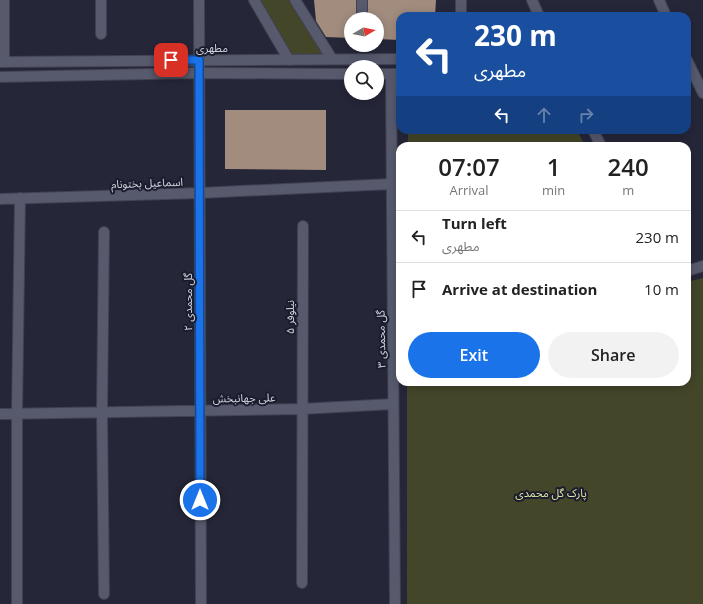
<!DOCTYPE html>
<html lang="en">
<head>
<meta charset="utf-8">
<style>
  body { margin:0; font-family:"Open Sans","Noto Sans Arabic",sans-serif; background:#f2f2f2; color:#222; height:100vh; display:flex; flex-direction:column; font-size:15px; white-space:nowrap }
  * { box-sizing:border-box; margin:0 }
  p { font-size:13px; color:#767676 }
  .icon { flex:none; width:22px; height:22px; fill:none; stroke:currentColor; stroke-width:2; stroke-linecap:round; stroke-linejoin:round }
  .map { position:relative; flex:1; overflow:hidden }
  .drawer { position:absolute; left:396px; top:142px; width:295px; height:244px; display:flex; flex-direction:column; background:#fff; border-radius:12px; box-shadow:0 2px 10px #0003 }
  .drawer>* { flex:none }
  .banner { position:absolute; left:396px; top:12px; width:295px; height:122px; border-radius:12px; box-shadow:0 2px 10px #0003; background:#1a4fa0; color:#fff; overflow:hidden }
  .needle { width:26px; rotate:80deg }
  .fabs { position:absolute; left:344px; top:12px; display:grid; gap:8px }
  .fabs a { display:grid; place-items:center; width:40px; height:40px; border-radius:50%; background:#fff; box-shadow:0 2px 10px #0003; font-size:20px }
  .pin { position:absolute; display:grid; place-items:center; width:34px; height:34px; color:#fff; margin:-17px; border-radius:8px; box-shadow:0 2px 6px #0006 }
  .me { position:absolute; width:44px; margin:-22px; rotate:0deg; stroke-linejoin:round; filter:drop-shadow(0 0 3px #0008) }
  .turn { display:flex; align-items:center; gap:14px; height:84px; padding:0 12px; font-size:18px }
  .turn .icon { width:52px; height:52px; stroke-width:2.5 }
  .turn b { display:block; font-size:28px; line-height:34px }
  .lanes { display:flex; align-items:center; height:38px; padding:0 12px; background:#0003; justify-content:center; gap:20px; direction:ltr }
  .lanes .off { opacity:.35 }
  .eta { display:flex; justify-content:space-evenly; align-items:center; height:68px; text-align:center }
  .eta b { font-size:24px; font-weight:600; line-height:28px }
  .action { display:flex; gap:8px; margin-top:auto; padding:8px 12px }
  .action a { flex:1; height:46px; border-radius:24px; background:#1a73e8; color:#fff; font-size:16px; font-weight:600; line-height:46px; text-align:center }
  .action a+a { background:#f2f2f2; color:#222 }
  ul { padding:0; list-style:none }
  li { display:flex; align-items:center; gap:12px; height:52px; padding:0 12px; border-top:1px solid #e0e0e0 }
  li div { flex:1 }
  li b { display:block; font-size:15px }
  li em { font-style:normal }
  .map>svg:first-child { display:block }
</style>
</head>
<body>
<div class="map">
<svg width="703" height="604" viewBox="0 0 703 604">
  <rect width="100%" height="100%" fill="#252638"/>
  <!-- green -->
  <path fill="#434629" d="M257 0H291L324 54 290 56Z
    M408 130H577L585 146H408Z
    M703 278V604H407V382H687V282Z"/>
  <!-- building -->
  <path fill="#a18c7d" d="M314 0H356V19H351V38L326 37 316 21Z
    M368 0H436L435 16H400L399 40 377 39V19H368Z
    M225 110H326V170L225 169Z"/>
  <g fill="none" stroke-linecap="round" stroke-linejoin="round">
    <defs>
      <path id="street" d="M4 0V62
        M101 0V34
        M199 0 201 604
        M254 0 289 60
        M295 0 332 59
        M362 0V19
        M532 0 539 16
        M659 0 666 16
        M461 16V0
        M687 60 703 93
        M391 74 395 604
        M0 199 200 193 391 184
        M0 414 301 409 393 404
        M302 583 303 226
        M104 594 102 413 104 232
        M17 604V415L20 198"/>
      <path id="secondary" d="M0 62 400 59
        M377 74H400
        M0 77 199 73 351 74
        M593 130 601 146
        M687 271 703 266"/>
    </defs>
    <!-- street casing -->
    <use href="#street" stroke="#414151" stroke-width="12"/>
    <!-- secondary casing -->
    <use href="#secondary" stroke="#414151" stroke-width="12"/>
    <!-- street -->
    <use href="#street" stroke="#57596d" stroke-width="10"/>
    <!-- secondary -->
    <use href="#secondary" stroke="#57596d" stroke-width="10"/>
  </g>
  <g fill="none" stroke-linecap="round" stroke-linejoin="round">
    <defs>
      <path id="route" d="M171 60H199L200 500"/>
    </defs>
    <!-- route casing -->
    <use href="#route" stroke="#114b97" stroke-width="10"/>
    <!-- route -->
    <use href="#route" stroke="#1a73e8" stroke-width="7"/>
  </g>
  <g text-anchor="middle" stroke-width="4" stroke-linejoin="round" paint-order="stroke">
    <!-- street labels -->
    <g font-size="11" fill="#d2d4e0" stroke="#1b1c2d">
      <text x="212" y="52">مطهری</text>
      <text transform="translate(147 183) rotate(-2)" y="4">اسماعیل بختونام</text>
      <text transform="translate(188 302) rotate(-90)" y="4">گل محمدی ۲</text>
      <text transform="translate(290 317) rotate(-90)" y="4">نیلوفر ۵</text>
      <text transform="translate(381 339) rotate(-91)" y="4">گل محمدی ۳</text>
      <text transform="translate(244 398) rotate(-1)" y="4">علی جهانبخش</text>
    </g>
    <!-- park labels -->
    <g font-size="11" fill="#e0e7a4" stroke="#1b1c2d">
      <text x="551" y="497">پارک گل محمدی</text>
    </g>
  </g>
</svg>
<div class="fabs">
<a><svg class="needle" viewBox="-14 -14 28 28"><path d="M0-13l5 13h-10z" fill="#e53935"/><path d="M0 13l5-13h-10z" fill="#767676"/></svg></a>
<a><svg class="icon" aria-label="search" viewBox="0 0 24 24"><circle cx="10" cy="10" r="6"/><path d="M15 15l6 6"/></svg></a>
</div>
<div class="pin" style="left:171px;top:60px;background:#d93025"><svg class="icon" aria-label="arrive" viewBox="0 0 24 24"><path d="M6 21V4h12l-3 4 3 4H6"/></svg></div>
<svg class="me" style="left:200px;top:500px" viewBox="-20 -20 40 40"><circle r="17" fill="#1a73e8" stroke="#fff" stroke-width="3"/><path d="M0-11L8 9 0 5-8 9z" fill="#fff"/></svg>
<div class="banner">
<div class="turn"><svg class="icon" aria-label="left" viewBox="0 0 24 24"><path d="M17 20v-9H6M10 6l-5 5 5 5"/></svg><div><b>230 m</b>مطهری</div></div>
<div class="lanes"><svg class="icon" aria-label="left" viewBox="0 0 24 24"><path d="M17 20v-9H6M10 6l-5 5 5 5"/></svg><svg class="icon off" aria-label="ahead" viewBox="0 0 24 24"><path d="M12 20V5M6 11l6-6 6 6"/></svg><svg class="icon off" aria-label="right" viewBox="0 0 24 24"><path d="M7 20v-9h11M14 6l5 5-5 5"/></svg></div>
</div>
<section class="drawer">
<div class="eta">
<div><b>07:07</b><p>Arrival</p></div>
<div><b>1</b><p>min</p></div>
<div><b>240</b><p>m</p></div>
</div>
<ul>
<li><svg class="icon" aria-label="left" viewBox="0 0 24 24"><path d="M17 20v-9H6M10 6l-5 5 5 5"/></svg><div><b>Turn left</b><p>مطهری</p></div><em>230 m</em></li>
<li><svg class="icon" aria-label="arrive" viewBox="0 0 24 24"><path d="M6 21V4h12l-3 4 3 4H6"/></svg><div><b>Arrive at destination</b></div><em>10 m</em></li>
</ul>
<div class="action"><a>Exit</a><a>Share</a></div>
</section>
</div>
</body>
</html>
